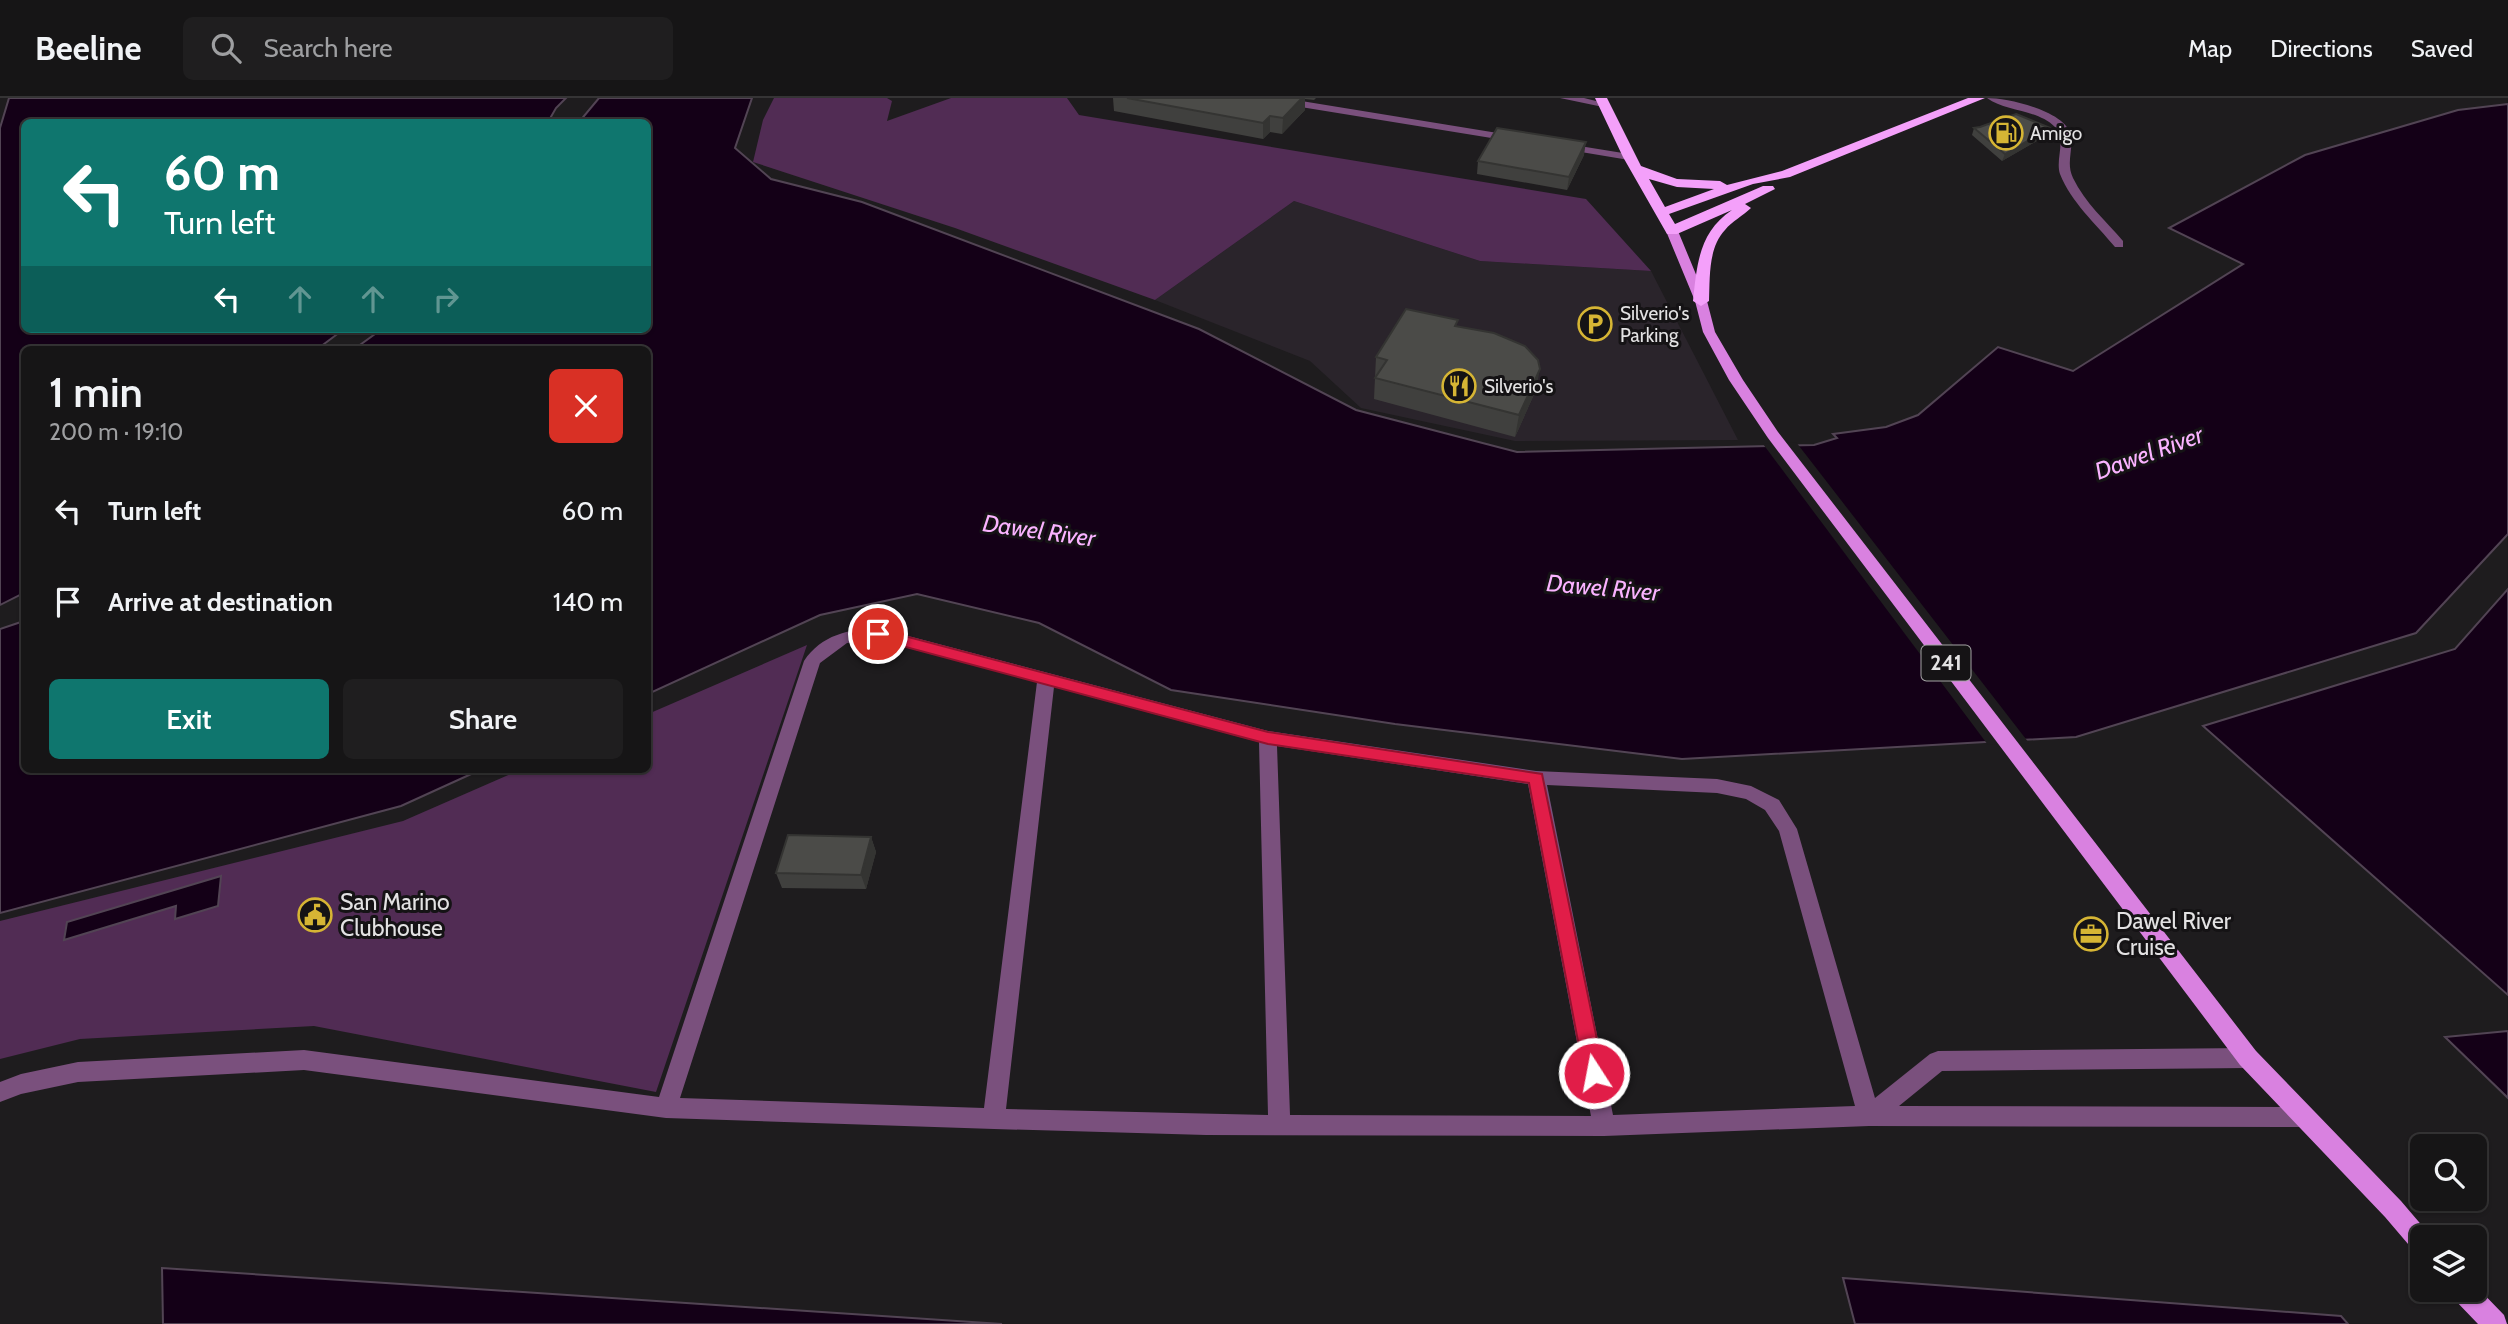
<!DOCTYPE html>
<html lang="en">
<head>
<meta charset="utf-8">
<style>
  body { margin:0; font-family:Cabin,sans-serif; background:#1f1e1f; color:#f1f3f6; height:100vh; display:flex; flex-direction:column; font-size:26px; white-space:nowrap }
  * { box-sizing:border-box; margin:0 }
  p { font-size:23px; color:#9e9fa1 }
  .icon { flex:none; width:38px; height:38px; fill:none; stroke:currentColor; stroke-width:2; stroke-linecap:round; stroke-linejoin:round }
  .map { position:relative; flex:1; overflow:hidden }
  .sheet { position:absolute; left:21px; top:248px; width:630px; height:427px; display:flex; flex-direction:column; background:#161516; border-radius:10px; box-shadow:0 2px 5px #0004,0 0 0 2px #353435 }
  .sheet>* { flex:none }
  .banner { position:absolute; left:21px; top:21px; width:630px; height:214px; border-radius:10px; box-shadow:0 2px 5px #0004,0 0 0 2px #353435; background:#0f766e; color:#fff; overflow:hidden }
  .buttons { position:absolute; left:2410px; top:1036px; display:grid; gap:14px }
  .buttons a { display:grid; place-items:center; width:77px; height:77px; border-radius:10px; background:#161516; box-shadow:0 2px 5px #0004,0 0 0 2px #353435; font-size:35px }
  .pin { position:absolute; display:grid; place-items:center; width:60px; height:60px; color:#fff; margin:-30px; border:4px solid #fff; border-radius:50%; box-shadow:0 2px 7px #0007 }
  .me { position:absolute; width:77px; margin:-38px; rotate:349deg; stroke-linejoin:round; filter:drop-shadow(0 0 5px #0008) }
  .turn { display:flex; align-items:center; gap:24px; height:147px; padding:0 28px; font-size:32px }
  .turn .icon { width:91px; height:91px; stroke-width:2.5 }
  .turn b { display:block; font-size:49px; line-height:60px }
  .lanes { display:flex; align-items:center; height:66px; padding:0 28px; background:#0003; justify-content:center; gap:35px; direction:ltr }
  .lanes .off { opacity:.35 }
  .round { display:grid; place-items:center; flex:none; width:74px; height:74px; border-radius:10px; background:#1f1e1f }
  .head { display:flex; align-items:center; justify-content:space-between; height:119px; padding:0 28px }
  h1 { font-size:42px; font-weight:600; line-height:52px }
  .action { display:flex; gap:14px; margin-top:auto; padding:14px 28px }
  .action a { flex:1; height:80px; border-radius:10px; background:#0f766e; color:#fff; font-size:28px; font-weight:600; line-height:80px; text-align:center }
  .action a+a { background:#1f1e1f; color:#f1f3f6 }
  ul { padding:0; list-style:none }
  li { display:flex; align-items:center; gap:21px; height:91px; padding:0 28px }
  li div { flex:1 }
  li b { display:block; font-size:26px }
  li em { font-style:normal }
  header { display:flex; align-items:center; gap:42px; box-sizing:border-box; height:98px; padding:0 35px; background:#161516; border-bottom:2px solid #353435 }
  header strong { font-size:33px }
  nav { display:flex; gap:38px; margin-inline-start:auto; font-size:24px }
  .search { width:490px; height:63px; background:#1f1e1f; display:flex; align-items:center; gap:18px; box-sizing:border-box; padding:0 24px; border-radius:10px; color:#9e9fa1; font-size:26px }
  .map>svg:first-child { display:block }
</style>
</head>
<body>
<header>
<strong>Beeline</strong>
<div class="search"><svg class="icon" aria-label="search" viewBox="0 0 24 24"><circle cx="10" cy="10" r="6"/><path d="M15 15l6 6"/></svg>Search here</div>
<nav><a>Map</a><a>Directions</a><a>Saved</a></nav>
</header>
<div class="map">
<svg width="2508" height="1226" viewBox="0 0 2508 1226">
  <rect width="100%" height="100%" fill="#1e1c1e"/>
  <!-- built -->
  <path fill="#2a242b" d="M1294 103 1480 163 1651 173 1738 342 1515 343 1361 310 1310 263 1155 202Z"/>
  <!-- green -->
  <path fill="#512c54" d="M774 0H887L892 3 887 23 951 0H1067L1079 17 1586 101 1651 173 1480 163 1294 103 1155 202 955 130 753 64 763 22Z
    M807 547 656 994 314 928 80 941 0 961V823L403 723 520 672H648V616Z"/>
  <!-- water -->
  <path fill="#140017" stroke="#524454" stroke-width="2" d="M9 0H566L556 10 548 24H24V231H344L316 252H24V495L0 507V30Z
    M599 0H752L735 50 771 81 862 104 1199 231 1356 312 1517 354 1814 347 1837 340 1833 336 1886 329 1918 317 1998 249 2073 273 2243 166 2169 130 2305 57 2458 12 2508 6V436L2416 535 2076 639 1682 661 1395 626 1171 592 1039 525 917 496 820 517 648 596V252H353L382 231H648V24H579Z
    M2508 491V897L2203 628 2455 551Z
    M24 523V672H480L401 708 0 815V531Z
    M221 778 218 808 175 821 176 808 64 842 67 824Z
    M2508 933V1000L2445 939Z
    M162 1170 1002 1226H163Z
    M1843 1180 2341 1218 2348 1226H1855Z"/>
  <!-- pier -->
  <path fill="#1e1c1e" d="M1796 344 2029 645 1988 647 1763 346Z"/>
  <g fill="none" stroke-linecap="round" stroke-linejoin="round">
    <!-- minor -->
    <path fill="#7a507d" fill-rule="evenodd" d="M1259 0H1283L1516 38 1521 41 1516 44 1264 3Z
      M1560 0H1584L1608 6 1603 9Z
      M1987 0C2008 0 2067 13 2071 38 2073 54 2066 65 2073 80 2085 105 2106 123 2123 143V149H2115C2096 126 2071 104 2060 76 2055 61 2067 41 2055 29 2037 11 2006 14 1987 0Z
      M1561 45 1629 56 1634 59 1629 62 1557 50 1556 48Z
      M878 530 1268 633 1536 673 1717 681 1751 688 1779 702 1797 731 1875 1000 1930 956 1938 953 2248 950 2256 953 2259 960 2256 967 2248 970 1942 973 1899 1008 2303 1009 2311 1012 2314 1019 2311 1026 2303 1029 1869 1028 1604 1038 1206 1037 994 1031 666 1020 304 972 78 984 21 996 0 1004V984L21 976 78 964 304 952 659 999 804 563C821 537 849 531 878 530ZM878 542 1037 584 984 1010 680 1000 820 565 847 545ZM1054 589 1259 644 1268 1017 1006 1011ZM1277 648 1528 686 1591 1018 1290 1017ZM1547 687 1717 695 1746 701 1765 712 1779 733 1855 1008 1613 1017Z"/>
    <!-- major -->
    <path fill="#d981e0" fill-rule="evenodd" d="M1668 131 1678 133 1707 203 1715 234 1743 282 1778 334 2256 953 2401 1103 2430 1137 2432 1139H2422V1157L2414 1153 2385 1119 2240 967 1768 340 1729 282 1703 234 1695 203 1666 133Z
      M2474 1186 2504 1217 2507 1226H2478L2454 1201 2451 1192H2474Z"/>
    <!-- highway -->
    <path fill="#f4a0fa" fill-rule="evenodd" d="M1595 0H1607L1641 68 1677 81 1720 83 1727 87 1782 73 1968 0H1985L1790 79 1753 86 1669 116 1675 126 1763 88H1773L1775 91 1745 106 1751 110C1743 118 1732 123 1725 132 1708 150 1710 180 1709 203L1701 208 1693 203C1697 166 1699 134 1732 112L1677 136H1667L1623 59ZM1649 81 1677 89 1714 91 1665 109Z"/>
  </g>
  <!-- wall -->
  <path fill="#40403e" d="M1113 0H1316L1314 2 1305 1V12L1282 36 1270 34 1263 41 1114 13Z
    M1974 30 2047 37 2002 63 1972 37Z
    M1584 57 1567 92 1477 76 1478 63Z
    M1458 228 1536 292 1515 339 1374 301 1376 259Z
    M871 739 876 754 866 791 782 790 776 775Z"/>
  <!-- shaded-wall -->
  <path fill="#343432" d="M1302 0H1305V12L1282 36 1283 20Z
    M1270 18V34L1263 41V25Z
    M2050 30 2047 37 2002 63 2005 56Z
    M1586 44 1584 57 1567 92 1569 79Z
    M1540 271 1536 292 1515 339 1519 317Z
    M871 739 876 754 866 791 861 777Z"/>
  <!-- building -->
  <path fill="#4b4b48" stroke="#343432" stroke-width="2" d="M1127 0H1302L1283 20 1270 18 1263 25Z
    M2016 16 2050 30 2005 56 1974 30 1980 29Z
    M1497 30 1586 44 1569 79 1478 63Z
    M1406 211 1458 222 1455 228 1494 235 1525 248 1538 262 1540 271 1519 317 1375 280 1387 262 1376 259Z
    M788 737 871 739 861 777 776 775Z"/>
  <!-- route -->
  <path fill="#e11d48" stroke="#92132f" stroke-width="2" d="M878 531 1268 634 1542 676 1604 975 1601 981 1594 984 1587 981 1584 975 1529 685 1268 646 872 540 870 536 872 532Z"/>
  <!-- icons -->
  <defs>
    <symbol id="fuel-ring" viewBox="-11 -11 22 22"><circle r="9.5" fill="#151315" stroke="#d6b534" stroke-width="1.5"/><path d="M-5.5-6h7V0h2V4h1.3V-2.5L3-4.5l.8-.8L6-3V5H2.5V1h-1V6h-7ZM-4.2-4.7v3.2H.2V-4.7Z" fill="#d6b534"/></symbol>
    <symbol id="parking-ring" viewBox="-11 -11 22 22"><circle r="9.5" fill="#151315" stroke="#d6b534" stroke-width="1.5"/><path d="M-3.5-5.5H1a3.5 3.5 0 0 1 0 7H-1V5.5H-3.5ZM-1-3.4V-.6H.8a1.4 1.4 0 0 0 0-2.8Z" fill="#d6b534"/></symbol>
    <symbol id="restaurant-ring" viewBox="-11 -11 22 22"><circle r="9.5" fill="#151315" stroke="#d6b534" stroke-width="1.5"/><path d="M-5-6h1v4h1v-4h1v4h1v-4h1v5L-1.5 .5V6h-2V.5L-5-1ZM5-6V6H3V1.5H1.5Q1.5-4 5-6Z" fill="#d6b534"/></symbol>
    <symbol id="civic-ring" viewBox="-11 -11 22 22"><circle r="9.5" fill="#151315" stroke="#d6b534" stroke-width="1.5"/><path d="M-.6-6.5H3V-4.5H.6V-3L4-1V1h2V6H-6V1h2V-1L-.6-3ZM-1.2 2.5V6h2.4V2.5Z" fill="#d6b534"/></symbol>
    <symbol id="office-ring" viewBox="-11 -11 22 22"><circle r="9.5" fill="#151315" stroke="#d6b534" stroke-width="1.5"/><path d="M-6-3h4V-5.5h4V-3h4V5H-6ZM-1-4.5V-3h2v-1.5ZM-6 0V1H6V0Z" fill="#d6b534"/></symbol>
  </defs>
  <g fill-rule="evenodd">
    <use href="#fuel-ring" x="1987" y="16" width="38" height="38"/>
    <use href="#parking-ring" x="1576" y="207" width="38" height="38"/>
    <use href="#restaurant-ring" x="1440" y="269" width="38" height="38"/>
    <use href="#civic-ring" x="296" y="798" width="38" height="38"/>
    <use href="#office-ring" x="2072" y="817" width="38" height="38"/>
  </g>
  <g text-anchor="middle" stroke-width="6" stroke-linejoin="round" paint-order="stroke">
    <!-- far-poi labels -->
    <g font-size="19" fill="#e3e2e3" stroke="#151315" text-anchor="start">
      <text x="2030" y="42">Amigo</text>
      <text x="1620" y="222">Silverio's<tspan x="1620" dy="22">Parking</tspan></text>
      <text x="1484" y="295">Silverio's</text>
    </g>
    <!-- shield labels -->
    <rect fill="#151315" stroke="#a5a4a5" stroke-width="2" x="1921.5" y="547.5" width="49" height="35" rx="5"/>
    <g font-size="21" font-weight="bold" fill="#e3e2e3">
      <text x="1946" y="572">241</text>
    </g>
    <!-- poi labels -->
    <g font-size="23" fill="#e3e2e3" stroke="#151315" text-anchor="start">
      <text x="340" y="812">San Marino<tspan x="340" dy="26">Clubhouse</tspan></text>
      <text x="2116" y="831">Dawel River<tspan x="2116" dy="26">Cruise</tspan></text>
    </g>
    <!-- water labels -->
    <g font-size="24" font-style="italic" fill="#fab3ff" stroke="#151315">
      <text transform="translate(2149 355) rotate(-20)" y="8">Dawel River</text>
      <text transform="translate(1039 433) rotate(8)" y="8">Dawel River</text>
      <text transform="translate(1603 490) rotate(5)" y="8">Dawel River</text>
    </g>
  </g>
</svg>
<div class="buttons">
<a><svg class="icon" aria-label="search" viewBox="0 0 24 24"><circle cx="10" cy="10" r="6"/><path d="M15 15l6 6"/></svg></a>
<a><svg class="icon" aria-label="layers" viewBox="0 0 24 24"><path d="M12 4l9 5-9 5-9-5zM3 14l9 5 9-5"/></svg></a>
</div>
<div class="pin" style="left:878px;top:536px;background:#d93025"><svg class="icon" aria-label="arrive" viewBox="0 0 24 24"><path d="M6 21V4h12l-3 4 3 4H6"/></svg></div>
<svg class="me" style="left:1594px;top:975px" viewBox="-20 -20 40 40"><circle r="17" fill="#e11d48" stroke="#fff" stroke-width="3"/><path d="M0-11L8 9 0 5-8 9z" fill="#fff"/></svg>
<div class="banner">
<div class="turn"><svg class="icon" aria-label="left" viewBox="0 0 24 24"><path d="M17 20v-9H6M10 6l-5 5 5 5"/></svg><div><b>60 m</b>Turn left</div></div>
<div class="lanes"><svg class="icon" aria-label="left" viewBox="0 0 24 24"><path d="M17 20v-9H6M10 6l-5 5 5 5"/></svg><svg class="icon off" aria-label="ahead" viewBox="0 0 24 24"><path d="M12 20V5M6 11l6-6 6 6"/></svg><svg class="icon off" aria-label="ahead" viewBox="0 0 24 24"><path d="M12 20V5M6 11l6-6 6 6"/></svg><svg class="icon off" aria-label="right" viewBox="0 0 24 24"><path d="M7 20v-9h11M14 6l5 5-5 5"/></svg></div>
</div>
<section class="sheet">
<div class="head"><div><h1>1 min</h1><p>200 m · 19:10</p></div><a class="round" style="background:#d93025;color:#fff"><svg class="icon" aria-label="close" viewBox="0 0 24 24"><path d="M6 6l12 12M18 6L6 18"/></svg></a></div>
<ul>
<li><svg class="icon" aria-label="left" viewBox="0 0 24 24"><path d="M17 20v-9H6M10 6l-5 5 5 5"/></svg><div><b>Turn left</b></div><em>60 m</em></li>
<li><svg class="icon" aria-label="arrive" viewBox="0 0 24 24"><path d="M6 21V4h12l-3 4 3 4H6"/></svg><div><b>Arrive at destination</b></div><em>140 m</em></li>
</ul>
<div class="action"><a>Exit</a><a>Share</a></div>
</section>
</div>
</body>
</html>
